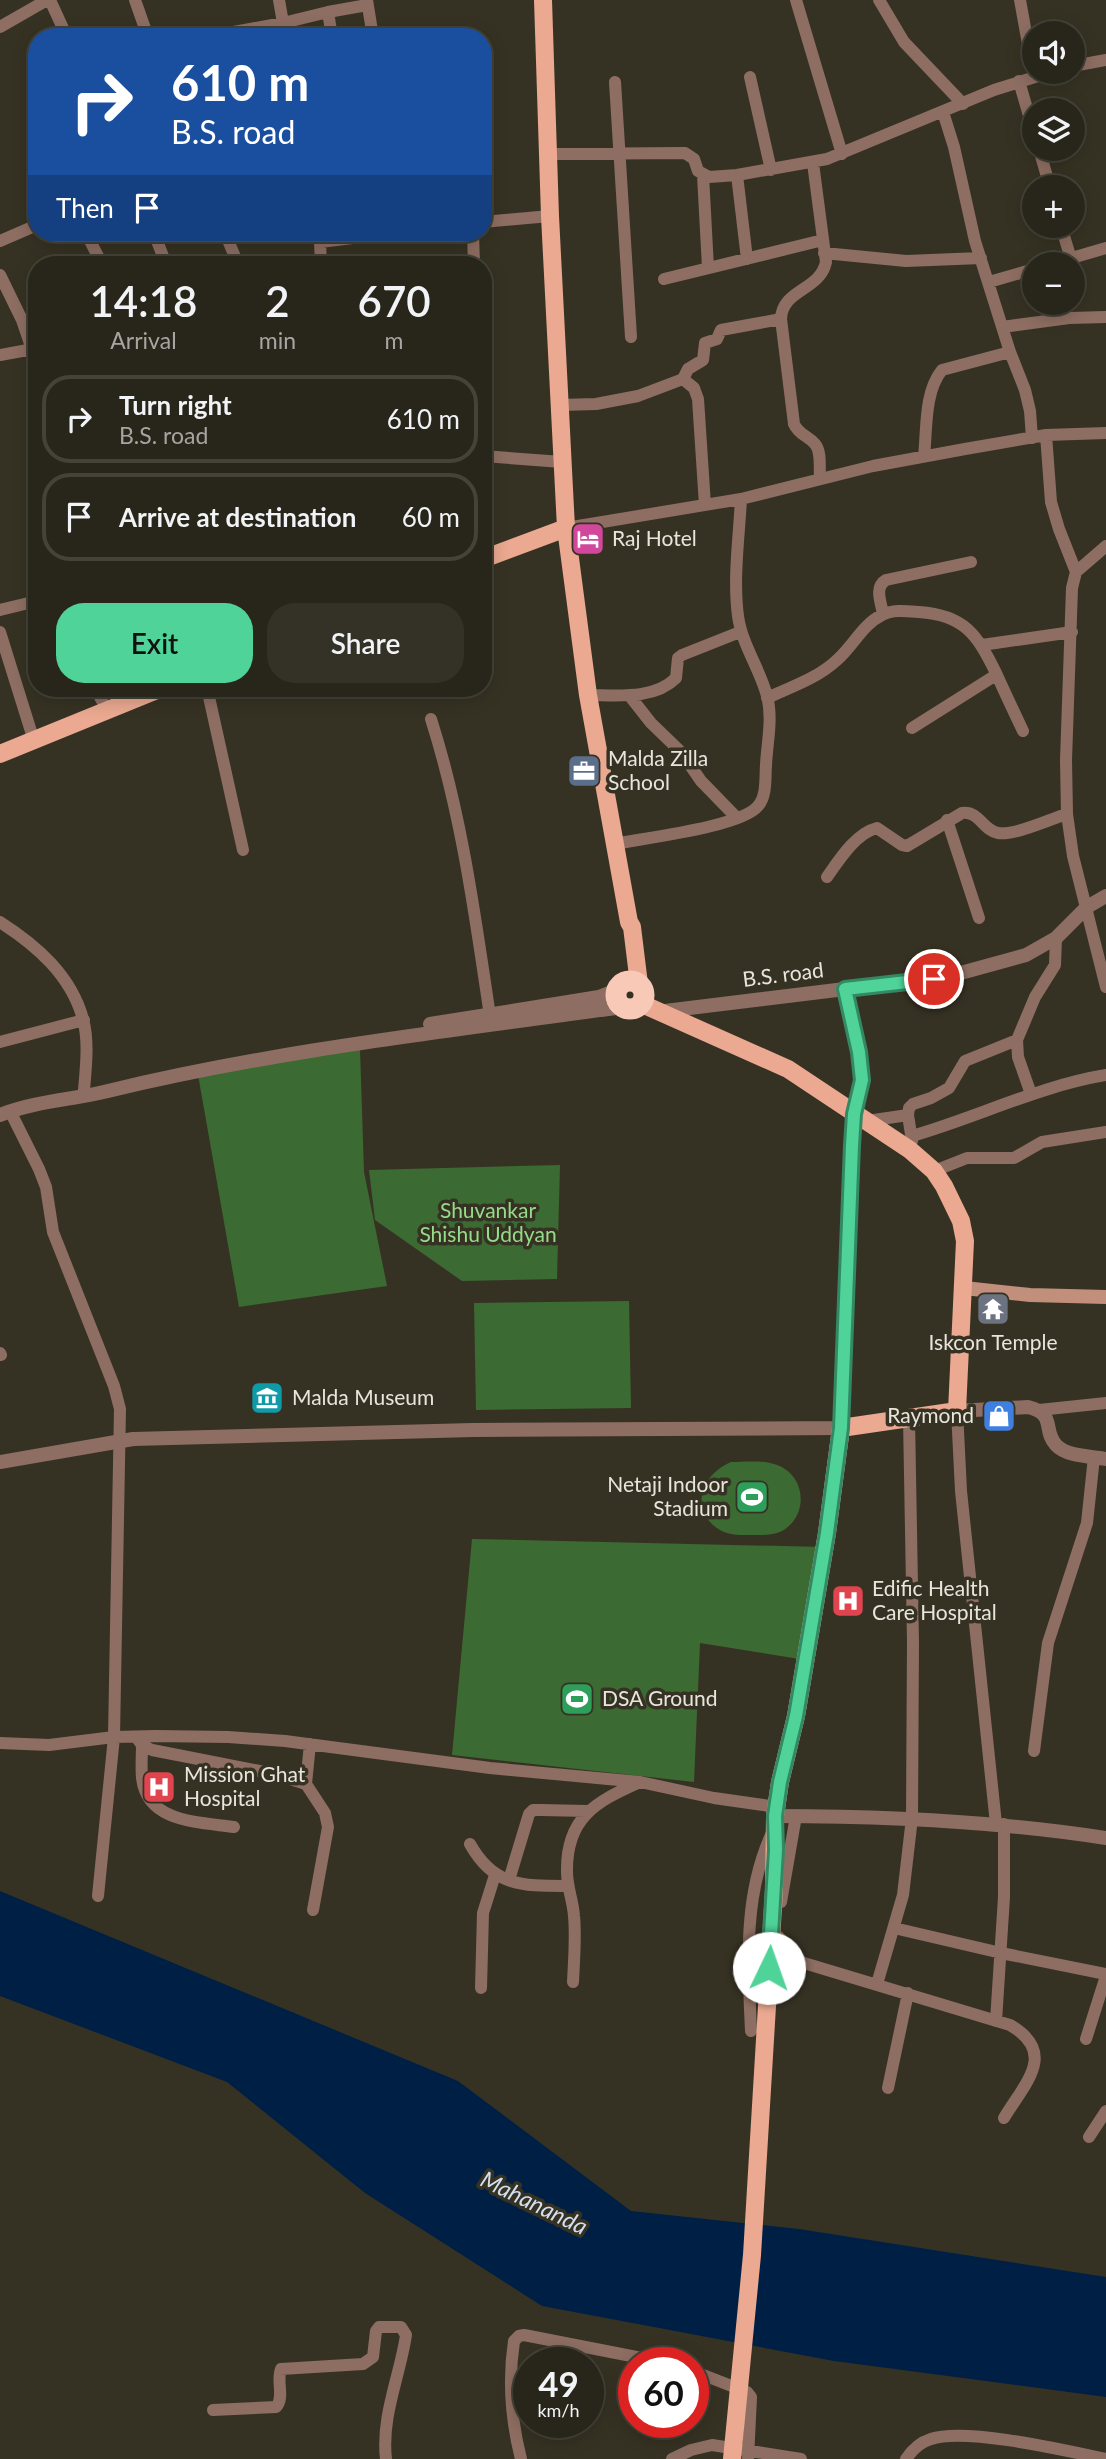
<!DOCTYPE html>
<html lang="en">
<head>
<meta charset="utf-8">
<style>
  body { margin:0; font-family:Lato,sans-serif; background:#343227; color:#f1f3f6; height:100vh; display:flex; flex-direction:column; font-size:26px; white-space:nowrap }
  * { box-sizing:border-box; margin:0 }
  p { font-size:23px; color:#a5a5a2 }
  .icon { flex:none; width:38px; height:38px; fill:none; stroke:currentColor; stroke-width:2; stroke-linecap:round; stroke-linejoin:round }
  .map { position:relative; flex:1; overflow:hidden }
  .side { position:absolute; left:28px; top:256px; width:464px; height:441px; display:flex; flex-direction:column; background:#28261a; border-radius:28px; box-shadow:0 4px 18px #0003,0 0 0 2px #444339 }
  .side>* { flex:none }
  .banner { position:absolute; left:28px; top:28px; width:464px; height:214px; border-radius:28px; box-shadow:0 4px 18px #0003,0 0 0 2px #444339; background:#1a4fa0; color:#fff; overflow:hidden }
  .buttons { position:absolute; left:1022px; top:21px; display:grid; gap:14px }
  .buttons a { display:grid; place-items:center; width:63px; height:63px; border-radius:50%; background:#28261a; box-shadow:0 4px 18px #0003,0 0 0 2px #444339; font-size:35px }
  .speed { position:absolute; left:513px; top:2347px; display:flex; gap:14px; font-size:35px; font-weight:700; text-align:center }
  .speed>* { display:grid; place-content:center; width:91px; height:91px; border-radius:50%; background:#28261a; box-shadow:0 4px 18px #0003,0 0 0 2px #444339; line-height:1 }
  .speed small { font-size:18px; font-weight:400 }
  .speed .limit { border:10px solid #d22; background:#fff; color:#111 }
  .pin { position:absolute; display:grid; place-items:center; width:60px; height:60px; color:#fff; margin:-30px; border:4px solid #fff; border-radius:50%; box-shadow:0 2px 7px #0007 }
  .me { position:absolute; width:77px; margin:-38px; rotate:3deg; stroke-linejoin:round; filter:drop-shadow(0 0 5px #0008) }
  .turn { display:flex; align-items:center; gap:24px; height:147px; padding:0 28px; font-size:32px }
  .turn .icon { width:91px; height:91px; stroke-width:2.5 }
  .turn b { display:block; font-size:49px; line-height:60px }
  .then { display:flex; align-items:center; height:66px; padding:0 28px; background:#0003; gap:14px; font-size:26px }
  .eta { display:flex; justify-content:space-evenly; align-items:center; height:119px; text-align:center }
  .eta b { font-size:42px; font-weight:600; line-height:49px }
  .action { display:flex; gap:14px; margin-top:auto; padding:14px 28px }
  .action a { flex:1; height:80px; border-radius:28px; background:#4fd399; color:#111; font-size:28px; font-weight:600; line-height:80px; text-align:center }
  .action a+a { background:#343227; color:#f1f3f6 }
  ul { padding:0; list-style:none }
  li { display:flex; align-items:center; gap:21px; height:88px; margin:0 14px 10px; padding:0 14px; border:4px solid #444339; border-radius:28px }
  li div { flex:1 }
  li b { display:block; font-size:26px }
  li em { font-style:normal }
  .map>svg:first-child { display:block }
</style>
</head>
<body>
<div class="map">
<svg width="1106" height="2459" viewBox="0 0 1106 2459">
  <rect width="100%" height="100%" fill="#363223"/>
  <!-- green -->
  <path fill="#3c6a33" d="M360 1049 364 1172 387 1286 239 1307 197 1069Z
    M560 1165 557 1279 462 1281 375 1220 369 1170Z
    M629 1301 631 1408 476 1410 474 1303Z
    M731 1462C744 1462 761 1460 774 1464 806 1473 810 1515 782 1531 774 1535 765 1535 756 1535 746 1535 733 1536 724 1532 688 1515 699 1475 731 1462Z
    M472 1539 824 1547 806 1660 700 1643 694 1782 452 1755Z"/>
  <!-- water -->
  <path fill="#001f44" d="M0 1891 458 2081 631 2211 799 2229 1106 2277V2397L834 2361 542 2306 365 2193 227 2082 0 1996Z"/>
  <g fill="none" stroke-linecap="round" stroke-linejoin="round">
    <!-- minor -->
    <path stroke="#8e6e62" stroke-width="12" d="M50 0 67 37
      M135 0 148 37
      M279 0 283 23 328 12
      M367 0 373 37
      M796 0 842 154
      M879 0 904 42 963 104
      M1020 0 1034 77
      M0 27 47 0
      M206 37 283 23 285 37
      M332 37 328 12 367 5
      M1073 66 1106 60
      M750 77 771 170
      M1019 81 1034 133
      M615 82 631 337
      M943 112 954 147 975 241 1010 352 1025 390 1030 411 1032 438
      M1039 149 1050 187
      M549 154 685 153 694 159 698 171 709 177 737 175 827 159 994 90 1051 72
      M813 163 826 262C820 291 782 289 781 319L794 424C799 435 807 435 815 444 822 452 819 469 820 478
      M703 175 708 268
      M737 175 747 259
      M483 222 550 216
      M1061 226 1071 259
      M86 233 102 264
      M154 233 166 264
      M225 233 238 264
      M319 233 320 242 394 233
      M473 233 474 264
      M0 241 37 225
      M320 242 321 264
      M824 253 906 261 981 258
      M1051 264 1106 248
      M0 275 22 320 37 364
      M664 279 823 240
      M989 282 1034 269
      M1002 327 1069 318 1106 317
      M0 355 33 349
      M683 379 688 369 703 360 705 343 717 339 721 330 781 319
      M560 405 596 404 638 396 683 379 694 388 698 399 705 505
      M1046 435 1051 502 1059 529 1076 572
      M483 456 562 462
      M924 456C927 430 924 392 942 370L1010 352
      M566 528 741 499 873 466 965 449 1046 435 1106 433
      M1106 546 1076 572 1072 588 1066 760 1067 814 1073 856 1106 987
      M0 610 37 601
      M883 614C881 602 874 587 886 580L971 562
      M0 632 34 741
      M982 645 1072 632
      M95 688 107 710
      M207 688 243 850
      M588 695C617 695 654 700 676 678L678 658 682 655 740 632
      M629 695 651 723 681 752 701 781 737 818
      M767 698C791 687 818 678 837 660 853 646 863 624 882 615 893 609 907 611 919 612 964 615 977 634 996 673 1005 693 1014 712 1023 731
      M431 719C462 816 475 916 490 1016
      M912 728 996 675
      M947 820 979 918
      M615 844C644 838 741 827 758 806 767 796 765 778 766 765 767 743 773 719 767 696 760 669 742 645 738 616 733 578 739 538 741 499
      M827 877C839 860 856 833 877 828L902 845 907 846 962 813C980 811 982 830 998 833 1014 836 1050 819 1067 814
      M0 922C36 945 71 975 83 1019 89 1041 86 1067 84 1090
      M0 1042 84 1020
      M1031 1094 1018 1057 1017 1040 1035 997 1055 965 1056 938
      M10 1111 39 1169 46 1187 53 1232 114 1386 120 1409 114 1737 98 1896
      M867 1121 908 1115
      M912 1136C978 1117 1039 1086 1106 1075
      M912 1141 908 1115 909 1108 913 1104 931 1098 949 1088 965 1061 1017 1040
      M934 1171 967 1158H1014L1042 1142 1106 1132
      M0 1353 1 1355
      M1039 1410 1106 1403
      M957 1411 961 1491 996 1824
      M136 1737 142 1745 152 1750 270 1773 306 1784
      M0 1743 49 1745 114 1737 156 1736 228 1737 285 1741 490 1768 640 1782 714 1798 777 1807
      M310 1744 306 1784 325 1813 328 1827 313 1910
      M142 1745C142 1755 141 1767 142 1778 147 1823 199 1822 234 1827
      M1034 1751 1048 1643 1087 1523 1094 1457
      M470 1844C494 1887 523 1886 568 1886
      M509 1880 529 1814 533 1810H541L587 1811
      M781 1902 796 1816
      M894 1928 1001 1953 1106 1974
      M779 1937V1951L784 1957 1010 2025C1058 2053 1025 2083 1004 2118
      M573 1982C574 1960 576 1937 574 1916 573 1901 567 1887 567 1872 566 1818 595 1802 640 1782
      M877 1984 903 1895 912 1818 913 1642 909 1418
      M481 1988 483 1913 495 1875
      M996 2021 1004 1897V1824
      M751 2031C748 1965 743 1897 771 1835
      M1086 2039 1106 1976
      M888 2088 908 1993
      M1089 2137 1106 2111
      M693 2371 747 2392 751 2397 748 2459
      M213 2410 276 2407C285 2398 276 2381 281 2369L363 2364 373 2357 376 2331 379 2327H401L406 2335C400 2376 381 2416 386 2459
      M521 2459C511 2420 508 2381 514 2341L519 2336 524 2335 662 2362
      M672 2459 691 2450 712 2445 801 2459
      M906 2459C912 2450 921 2442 931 2439 965 2427 1068 2451 1106 2459"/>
    <!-- tertiary -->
    <path stroke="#8e6e62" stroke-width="14" d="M657 1012 845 989 911 983 957 974 1026 955 1056 938 1087 907 1106 896
      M430 1024 599 997 617 990
      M0 1115C35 1101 72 1100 108 1091 277 1050 450 1031 622 1007
      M957 1411 1028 1407C1057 1414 1042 1430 1056 1445 1067 1457 1091 1456 1106 1459
      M0 1462 133 1439 473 1430 841 1428 852 1145 854 1114 862 1080 858 1052 845 989
      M775 1816C887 1816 996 1821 1106 1838"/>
    <!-- secondary -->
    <path stroke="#c28f7c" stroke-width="14" d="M964 1288 1030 1295 1106 1297"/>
    <!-- primary -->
    <path stroke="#eaa990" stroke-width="18" d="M543 0 550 216 566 528 588 695 629 922 632 927 639 984
      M483 559 566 528
      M0 754 162 688
      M642 1004 788 1069 910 1150 934 1171 944 1186 961 1221 965 1241 957 1411 841 1428 827 1533 796 1716 780 1782 775 1816 774 1890 752 2255 732 2459"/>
    <!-- motorway -->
    <path stroke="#f9c9b7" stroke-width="21" d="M616 995a14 14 0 1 1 28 0a14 14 0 1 1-28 0Z"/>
  </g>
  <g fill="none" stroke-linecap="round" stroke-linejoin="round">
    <defs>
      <path id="route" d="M769 1968 776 1850 775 1816 780 1782 796 1716 827 1533 841 1428 852 1145 854 1114 862 1080 859 1052 845 989 934 979"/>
    </defs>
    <!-- route casing -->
    <use href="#route" stroke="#338963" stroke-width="18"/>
    <!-- route -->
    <use href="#route" stroke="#4fd399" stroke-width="12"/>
  </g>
  <!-- icons -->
  <defs>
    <symbol id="hotel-square" viewBox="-11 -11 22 22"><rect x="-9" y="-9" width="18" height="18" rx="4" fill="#d1479c" stroke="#363223"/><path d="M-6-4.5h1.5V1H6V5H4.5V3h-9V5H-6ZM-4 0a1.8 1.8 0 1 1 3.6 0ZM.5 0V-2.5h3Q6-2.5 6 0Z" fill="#fff"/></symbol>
    <symbol id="office-square" viewBox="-11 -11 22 22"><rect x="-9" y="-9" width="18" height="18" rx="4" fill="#5c6f8a" stroke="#363223"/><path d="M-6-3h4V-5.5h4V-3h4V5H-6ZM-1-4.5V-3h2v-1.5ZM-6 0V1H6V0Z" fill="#fff"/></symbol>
    <symbol id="temple-square" viewBox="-11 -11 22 22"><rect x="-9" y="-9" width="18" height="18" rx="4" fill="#6b7280" stroke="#363223"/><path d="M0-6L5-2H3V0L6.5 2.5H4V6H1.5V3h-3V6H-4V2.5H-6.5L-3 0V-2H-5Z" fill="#fff"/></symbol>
    <symbol id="museum-square" viewBox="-11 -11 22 22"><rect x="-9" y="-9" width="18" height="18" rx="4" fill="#0f9aa8" stroke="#363223"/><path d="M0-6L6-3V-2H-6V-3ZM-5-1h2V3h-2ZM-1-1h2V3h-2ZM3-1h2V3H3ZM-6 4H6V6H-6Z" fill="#fff"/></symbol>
    <symbol id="shop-square" viewBox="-11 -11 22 22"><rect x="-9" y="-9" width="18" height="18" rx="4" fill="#3f7fe0" stroke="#363223"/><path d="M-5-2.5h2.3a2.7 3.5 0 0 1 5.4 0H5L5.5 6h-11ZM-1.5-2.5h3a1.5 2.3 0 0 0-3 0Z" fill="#fff"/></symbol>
    <symbol id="stadium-square" viewBox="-11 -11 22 22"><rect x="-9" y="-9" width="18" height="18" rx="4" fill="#2e9e5b" stroke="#363223"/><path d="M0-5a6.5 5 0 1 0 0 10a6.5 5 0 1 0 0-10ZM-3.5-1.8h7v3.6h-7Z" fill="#fff"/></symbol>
    <symbol id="hospital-square" viewBox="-11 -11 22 22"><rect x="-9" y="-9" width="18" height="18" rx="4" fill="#e0444e" stroke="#363223"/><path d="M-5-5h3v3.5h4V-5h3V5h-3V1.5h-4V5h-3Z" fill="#fff"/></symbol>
  </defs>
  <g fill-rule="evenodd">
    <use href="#hotel-square" x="569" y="520" width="38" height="38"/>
    <use href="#office-square" x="565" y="752" width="38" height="38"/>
    <use href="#temple-square" x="974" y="1290" width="38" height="38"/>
    <use href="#museum-square" x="248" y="1379" width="38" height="38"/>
    <use href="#shop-square" x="980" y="1397" width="38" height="38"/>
    <use href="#stadium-square" x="733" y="1478" width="38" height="38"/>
    <use href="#hospital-square" x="829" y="1582" width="38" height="38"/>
    <use href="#stadium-square" x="558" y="1680" width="38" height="38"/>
    <use href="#hospital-square" x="140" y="1768" width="38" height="38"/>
  </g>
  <g text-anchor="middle" stroke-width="7" stroke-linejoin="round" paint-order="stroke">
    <!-- poi labels -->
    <g font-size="21" fill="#e8e5dc" stroke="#363223" text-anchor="start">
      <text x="612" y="546">Raj Hotel</text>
      <text x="608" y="766">Malda Zilla<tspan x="608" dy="24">School</tspan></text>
      <text x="993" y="1350" text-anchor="middle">Iskcon Temple</text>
      <text x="292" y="1405">Malda Museum</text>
      <text x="974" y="1423" text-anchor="end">Raymond</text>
      <text x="728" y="1492" text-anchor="end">Netaji Indoor<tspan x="728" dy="24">Stadium</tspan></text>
      <text x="872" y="1596">Edific Health<tspan x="872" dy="24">Care Hospital</tspan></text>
      <text x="602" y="1706">DSA Ground</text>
      <text x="184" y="1782">Mission Ghat<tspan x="184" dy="24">Hospital</tspan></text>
    </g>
    <!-- street labels -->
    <g font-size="21" fill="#e8e5dc" stroke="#363223">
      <text transform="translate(783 975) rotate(-7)" y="7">B.S. road</text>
    </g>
    <!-- park labels -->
    <g font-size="21" fill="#96db89" stroke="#363223">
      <text x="488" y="1218">Shuvankar<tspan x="488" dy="24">Shishu Uddyan</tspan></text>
    </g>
    <!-- water labels -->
    <g font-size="23" font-style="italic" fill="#d2dfef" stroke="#363223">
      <text transform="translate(534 2203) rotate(26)" y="8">Mahananda</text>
    </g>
  </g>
</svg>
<div class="buttons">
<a><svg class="icon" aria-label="sound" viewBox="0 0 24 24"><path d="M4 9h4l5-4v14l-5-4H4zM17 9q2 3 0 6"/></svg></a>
<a><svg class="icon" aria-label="layers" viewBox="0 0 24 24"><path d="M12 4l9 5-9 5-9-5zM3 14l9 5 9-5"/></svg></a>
<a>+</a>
<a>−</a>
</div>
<div class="speed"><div>49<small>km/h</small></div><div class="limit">60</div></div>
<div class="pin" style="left:934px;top:979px;background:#d93025"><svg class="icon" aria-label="arrive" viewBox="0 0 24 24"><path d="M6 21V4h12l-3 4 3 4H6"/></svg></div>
<svg class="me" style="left:769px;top:1968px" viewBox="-20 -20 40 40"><circle r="19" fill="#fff"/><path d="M0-13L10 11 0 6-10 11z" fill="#4fd399"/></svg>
<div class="banner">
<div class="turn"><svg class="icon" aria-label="right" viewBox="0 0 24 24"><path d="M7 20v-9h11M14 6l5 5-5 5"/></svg><div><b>610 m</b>B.S. road</div></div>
<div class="then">Then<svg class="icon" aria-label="arrive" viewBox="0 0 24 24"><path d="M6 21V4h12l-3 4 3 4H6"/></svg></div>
</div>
<section class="side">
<div class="eta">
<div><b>14:18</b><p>Arrival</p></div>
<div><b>2</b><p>min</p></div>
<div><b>670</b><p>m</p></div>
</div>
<ul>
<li><svg class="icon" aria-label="right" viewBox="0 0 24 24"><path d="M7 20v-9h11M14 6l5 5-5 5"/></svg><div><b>Turn right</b><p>B.S. road</p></div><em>610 m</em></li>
<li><svg class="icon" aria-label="arrive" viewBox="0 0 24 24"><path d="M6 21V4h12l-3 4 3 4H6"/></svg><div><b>Arrive at destination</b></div><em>60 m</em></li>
</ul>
<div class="action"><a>Exit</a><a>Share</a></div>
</section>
</div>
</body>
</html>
